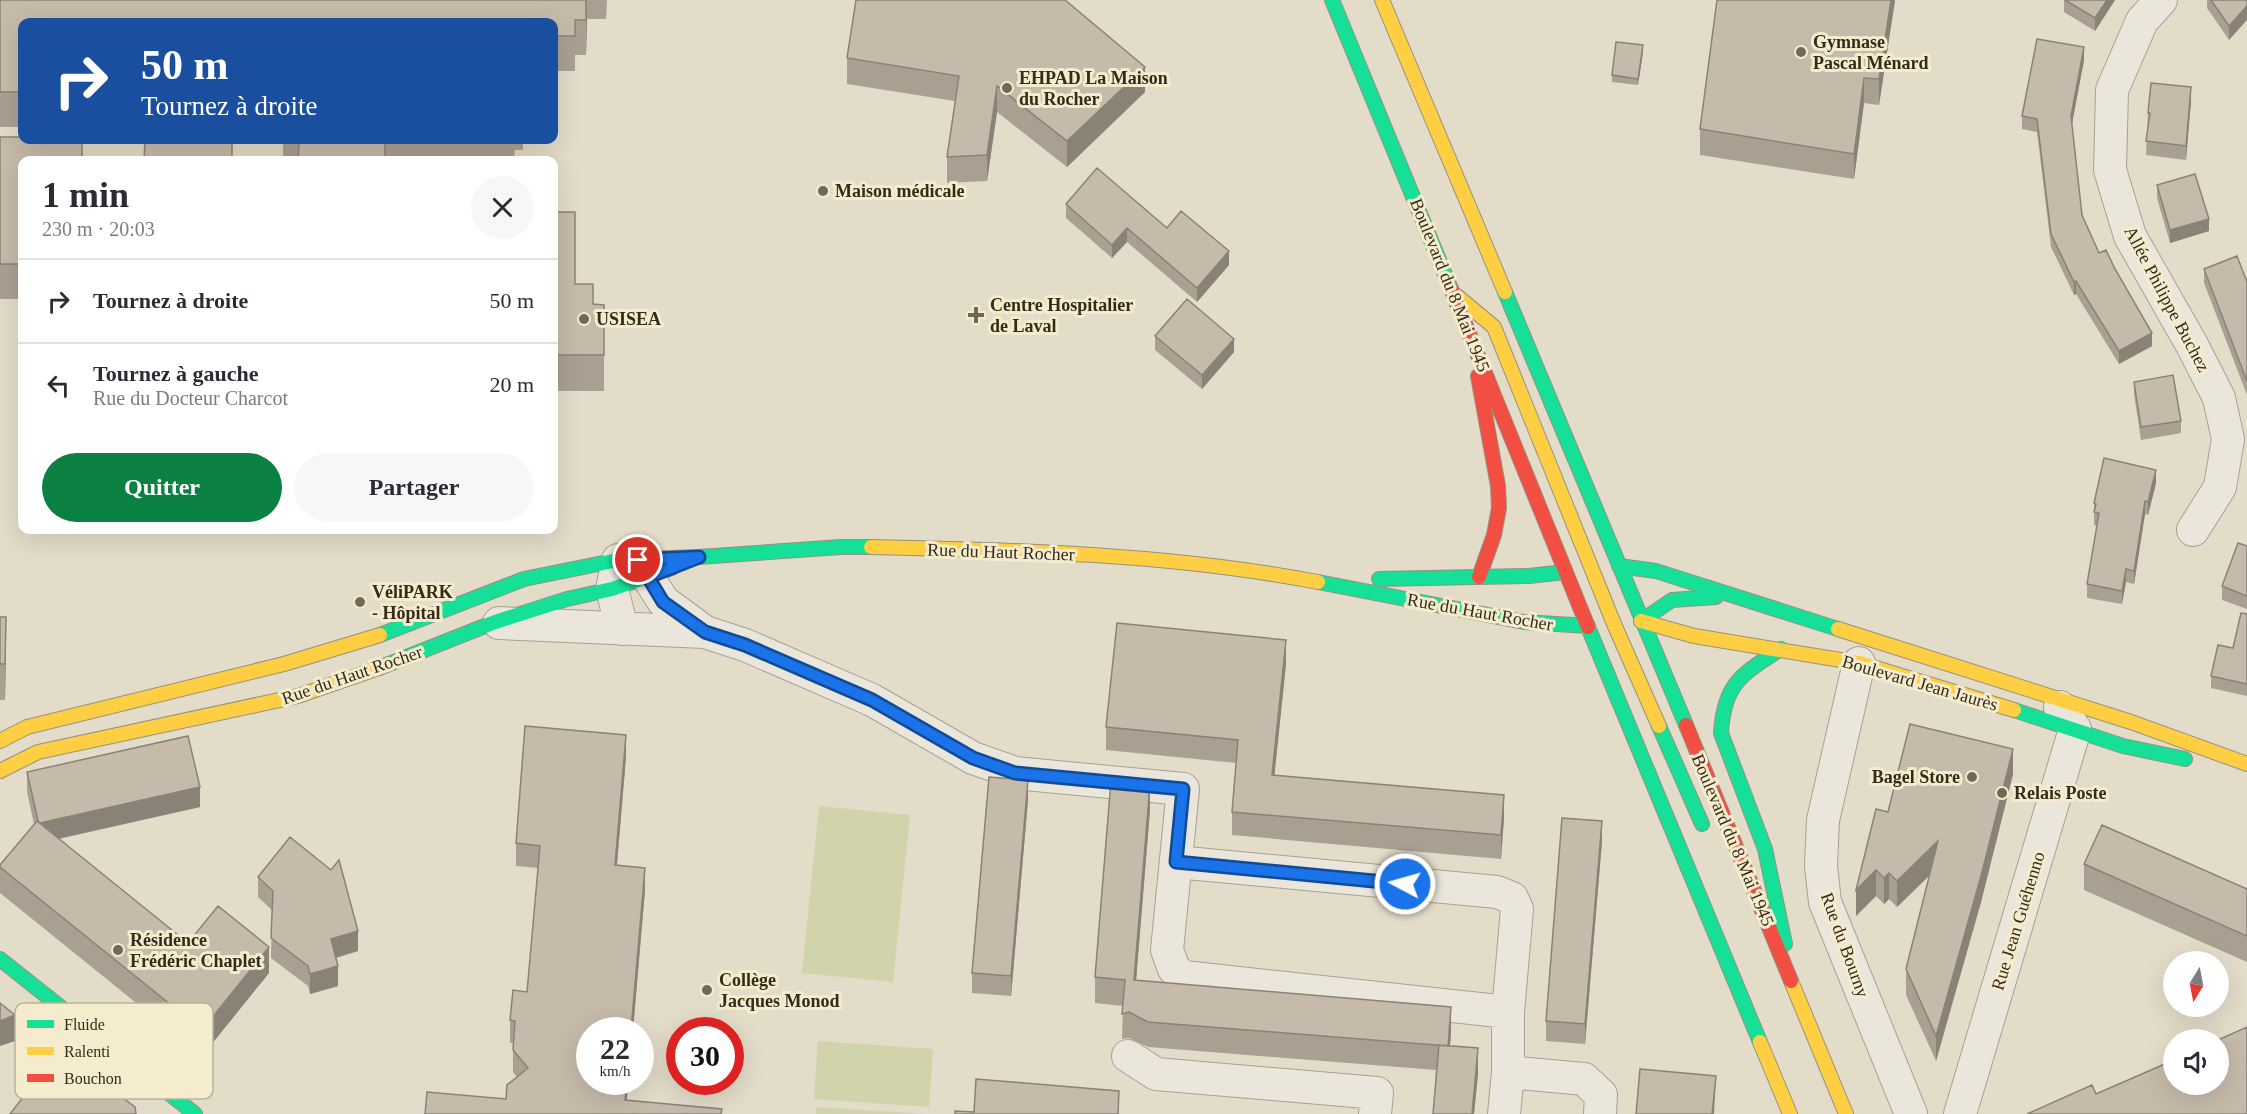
<!DOCTYPE html>
<html lang="fr">
<head>
<meta charset="utf-8">
<style>
  body { margin:0; font-family:Georgia,serif; background:#f7f7f7; color:#2b2b33; height:100vh; display:flex; flex-direction:column; font-size:22px; white-space:nowrap }
  * { box-sizing:border-box; margin:0 }
  p { font-size:20px; color:#7c7c81 }
  .icon { flex:none; width:33px; height:33px; fill:none; stroke:currentColor; stroke-width:2; stroke-linecap:round; stroke-linejoin:round }
  .map { position:relative; flex:1; overflow:hidden }
  .sheet { position:absolute; left:18px; top:156px; width:540px; height:378px; display:flex; flex-direction:column; background:#fff; border-radius:12px; box-shadow:0 6px 24px #0002 }
  .sheet>* { flex:none }
  .hud { position:absolute; left:18px; top:18px; width:540px; height:126px; border-radius:12px; box-shadow:0 6px 24px #0002; background:#1a4fa0; color:#fff; overflow:hidden }
  .needle { width:39px; rotate:190deg }
  .controls { position:absolute; left:2163px; top:951px; display:grid; gap:12px }
  .controls a { display:grid; place-items:center; width:66px; height:66px; border-radius:50%; background:#fff; box-shadow:0 6px 24px #0002; font-size:30px }
  .speed { position:absolute; left:576px; top:1017px; display:flex; gap:12px; font-size:30px; font-weight:700; text-align:center }
  .speed>* { display:grid; place-content:center; width:78px; height:78px; border-radius:50%; background:#fff; box-shadow:0 6px 24px #0002; line-height:1 }
  .speed small { font-size:15px; font-weight:400 }
  .speed .limit { border:9px solid #d22; background:#fff; color:#111 }
  .pin { position:absolute; display:grid; place-items:center; width:51px; height:51px; color:#fff; margin:-26px; border:3px solid #fff; border-radius:50%; box-shadow:0 2px 6px #0007 }
  .me { position:absolute; width:66px; margin:-33px; rotate:276deg; stroke-linejoin:round; filter:drop-shadow(0 0 4px #0008) }
  .turn { display:flex; align-items:center; gap:21px; height:126px; padding:0 24px; font-size:27px }
  .turn .icon { width:78px; height:78px; stroke-width:2.5 }
  .turn b { display:block; font-size:42px; line-height:51px }
  .round { display:grid; place-items:center; flex:none; width:63px; height:63px; border-radius:32px; background:#f7f7f7 }
  .overview { display:flex; align-items:center; justify-content:space-between; height:102px; padding:0 24px }
  h1 { font-size:36px; font-weight:700; line-height:45px }
  .button { display:flex; gap:12px; margin-top:auto; padding:12px 24px }
  .button a { flex:1; height:69px; border-radius:36px; background:#0b8043; color:#fff; font-size:24px; font-weight:700; line-height:69px; text-align:center }
  .button a+a { background:#f7f7f7; color:#2b2b33 }
  ul { padding:0; list-style:none }
  li { display:flex; align-items:center; gap:18px; height:84px; padding:0 24px; border-top:2px solid #e1e1e2 }
  li div { flex:1 }
  li b { display:block; font-size:22px }
  li em { font-style:normal }
  .map>svg:first-child { display:block }
</style>
</head>
<body>
<div class="map">
<svg width="2247" height="1114" viewBox="0 0 2247 1114">
  <rect width="100%" height="100%" fill="#e3dcc9"/>
  <!-- green -->
  <path fill="#d1d3ab" d="M819 806 910 815 893 982 802 973Z
    M818 1041 933 1049 929 1107 814 1099Z
    M816 1107 926 1114H816Z"/>
  <g fill="none" stroke-linecap="round" stroke-linejoin="round">
    <defs>
      <path id="street" d="M2161 0 2142 21 2112 90 2110 170 2130 236 2192 345 2219 398 2228 439 2220 487 2193 530
        M499 623 705 632 745 645 872 700 973 758 1015 773 1183 789 1167 950 1174 969 1184 977 1508 1012
        M622 629 612 589 618 560 648 577 663 601 705 632
        M1859 663 1823 820 1821 866 1825 902 1911 1114
        M1176 862 1497 892 1512 898 1517 909 1508 1012V1072
        M1128 1056 1156 1074 1377 1093 1375 1114
        M1504 1114 1508 1072 1584 1079 1601 1095 1600 1114
        M1960 1114 2075 729 2060 707"/>
      <path id="fast" d="M1332 0 1451 289
        M1505 292 1686 725
        M1619 566 1656 571 1838 629
        M1379 579 1529 576 1565 572
        M1318 582 1524 622 1588 626
        M1641 621 1672 600 1716 597
        M1588 627 1760 1042
        M380 635 524 579 618 560 699 557 841 547H871
        M1781 649C1742 674 1724 683 1721 733L1765 849 1785 944
        M379 668 495 622 567 599 612 589 672 568
        M2014 710 2123 746 2185 759
        M1659 726 1702 824
        M0 959 195 1114"/>
      <path id="slow" d="M1382 0 1505 292
        M1457 296 1494 327 1614 624 1659 726
        M871 547C1020 550 1171 554 1318 582
        M1641 621 1694 636 1859 663 2014 710
        M1838 629 2131 722 2247 764
        M0 741 27 727 284 664 380 635
        M0 771 38 752 298 696 379 668
        M1791 981 1846 1114
        M1760 1042 1790 1114"/>
      <path id="jam" d="M1451 289 1588 627
        M1478 376 1498 486 1499 508 1494 535 1479 577
        M1686 725 1791 981"/>
    </defs>
    <!-- street casing -->
    <use href="#street" stroke="#a8a193" stroke-width="34"/>
    <!-- fast casing -->
    <use href="#fast" stroke="#979083" stroke-width="16"/>
    <!-- slow casing -->
    <use href="#slow" stroke="#979083" stroke-width="16"/>
    <!-- jam casing -->
    <use href="#jam" stroke="#979083" stroke-width="16"/>
    <!-- street -->
    <use href="#street" stroke="#ebe6db" stroke-width="32"/>
    <!-- fast -->
    <use href="#fast" stroke="#16e098" stroke-width="14"/>
    <!-- slow -->
    <use href="#slow" stroke="#ffcf43" stroke-width="14"/>
    <!-- jam -->
    <use href="#jam" stroke="#f24e42" stroke-width="14"/>
  </g>
  <!-- wall -->
  <path fill="#aaa092" d="M0 0H607L606 19H587L586 55H575V71H554V22H22V127H0Z
    M1895 0 1879 105 1864 103 1854 179 1700 155V129Z
    M2064 0H2115L2095 31 2064 12Z
    M2207 0H2247L2229 40 2207 8Z
    M1643 52 1638 85 1612 82V75Z
    M847 58 1145 92 1067 167 997 112 987 181 947 183V157L955 101 847 84Z
    M2084 60 2072 124 2082 215 2099 253 2152 346 2119 364 2076 294 2074 295 2051 247 2037 132 2022 129V116Z
    M2191 101 2186 160 2146 155 2148 113Z
    M0 137 22 160V299H0Z
    M283 140H523V150H515L514 160H283Z
    M2157 185 2209 231 2170 243 2157 198Z
    M1066 204 1167 228 1229 265 1197 302 1127 242 1112 258 1066 218Z
    M554 212 575 284 593 304 604 305V391H554Z
    M2204 269 2247 282V395L2204 283Z
    M1155 336 1234 352 1202 389 1155 350Z
    M2134 382 2181 421V433L2141 440 2134 394Z
    M2156 483 2148 515 2145 514 2134 584 2126 582 2122 604 2087 598V584L2097 526 2094 525V503Z
    M2247 546V609L2222 600V586Z
    M2247 614V696L2211 688V676L2233 648Z
    M0 617 6 652 5 700H0Z
    M1286 664 1274 776 1504 818 1501 859 1232 835V812L1236 763 1106 750V727Z
    M626 757 617 865 645 890 633 1030H590V1082H628L627 1100 506 1099 517 1077 513 1072V1043H510V1020L527 992 538 868 516 866V843Z
    M27 772 200 807 59 839 188 943 269 973 202 1056 0 893V865L34 824 27 792Z
    M2013 774 1981 902 1936 1061 1906 995V969L1930 875 1897 907 1889 899 1884 904 1876 896 1856 916 1888 812Z
    M1028 800 1011 996 972 993V973Z
    M1150 810 1136 980 1451 1032 1450 1046 1478 1074 1474 1114H1433L1436 1070 1148 1047 1129 1038 1122 1039 1123 1006 1095 1003V977Z
    M1602 841 1585 1044 1546 1041V1021Z
    M2084 864 2247 889V962L2084 890Z
    M258 877 358 951 336 958 338 986 310 994 308 986 271 958 272 910 258 897Z"/>
  <!-- shaded-wall -->
  <path fill="#8b8277" d="M587 0V19L586 55V20Z
    M1891 0H1895L1879 105V79Z
    M2107 0H2115L2095 31V18Z
    M2247 6V20L2229 40V26Z
    M1643 45V52L1638 85V79Z
    M2084 47V60L2071 129V116Z
    M1145 67V92L1067 167V141Z
    M1864 78V103L1854 179V154Z
    M997 86V112L987 181V155Z
    M2191 87V101L2186 160V146Z
    M2209 219V231L2170 243V230Z
    M1127 228V242L1112 258V245Z
    M1229 251V265L1197 302V288Z
    M2076 281V294L2074 295V282Z
    M2152 333V346L2119 364V351Z
    M1234 339V352L1202 389V375Z
    M2156 470V483L2148 515V502Z
    M2145 501V514L2134 584V571Z
    M2126 569V582L2122 604V591Z
    M6 617V652L5 700V664Z
    M1286 640V664L1272 799V775Z
    M626 735V757L615 887V865Z
    M2013 749V774L1981 902 1936 1061V1036Z
    M1028 780V800L1011 996V976Z
    M1150 784V810L1134 1006V980Z
    M200 787V807L38 843V823Z
    M1504 795V818L1501 859V835Z
    M1602 821V841L1585 1044V1024Z
    M1938 841V867L1897 907V881Z
    M645 868V890L633 1030H631Z
    M1876 870V896L1856 916V890Z
    M1889 873V899L1884 904V878Z
    M358 931V951L331 959V939Z
    M269 947V973L202 1056V1030Z
    M338 966V986L310 994V974Z
    M1451 1007V1032L1448 1071V1046Z
    M15 1015V1041L0 1046V1021Z
    M1478 1048V1074L1474 1114H1472Z
    M1716 1076 1714 1114H1712Z
    M627 1082H628L626 1114 625 1100Z"/>
  <!-- building -->
  <path fill="#c6baaa" stroke="#8b8277" stroke-width="1.5" d="M0 0H586V20H575V36H554V22H22V92H0Z
    M856 0H1065L1145 67 1067 141 997 86 987 155 947 157 959 76 847 58Z
    M1717 0H1891L1879 79 1864 78 1854 154 1700 129Z
    M2065 0H2107L2095 18Z
    M2211 0H2247V6L2229 26Z
    M2037 39 2084 47 2071 116 2082 215 2099 253 2106 250 2115 269 2152 333 2119 351 2076 281 2074 282 2051 234 2037 119 2022 116Z
    M1616 42 1643 45 1638 79 1612 75Z
    M2151 83 2191 87 2186 146 2146 141 2150 113H2148Z
    M0 137H22V140H82V160H22V264H0Z
    M145 140H232V160H144Z
    M283 140H385V160H298L299 143H283Z
    M1097 168 1167 228 1181 211 1229 251 1197 288 1127 228 1112 245 1066 204Z
    M2195 174 2209 219 2170 230 2157 185Z
    M554 212H575V284H593V304L604 305V355H554Z
    M2237 256 2247 282V381L2204 269Z
    M1187 299 1234 339 1202 375 1155 336Z
    M2173 375 2181 421 2141 427 2134 382Z
    M2104 458 2156 470 2148 502 2145 501 2134 571 2126 569 2122 591 2087 584 2099 513 2094 512 2096 504 2094 503Z
    M2238 543 2247 546V596L2222 586Z
    M2241 613 2247 614V684L2211 676 2218 645 2233 648Z
    M0 617H6L5 664H0Z
    M1117 623 1286 640 1272 775 1504 795 1501 835 1232 812 1238 740 1106 727Z
    M1910 724 2013 749 1981 876 1936 1036 1906 969 1938 841 1897 881 1889 873 1884 878 1876 870 1856 890 1876 809 1888 812Z
    M525 726 626 735 615 865 645 868 631 1030H590V1082H627L625 1100 722 1109 721 1114H425L427 1092 506 1099 507 1085 528 1068 513 1050 515 1021 510 1020 513 990 527 992 540 846 516 843Z
    M188 736 200 787 40 823 38 821 27 772Z
    M989 777 1028 780 1011 976 972 973Z
    M1111 781 1150 784 1134 980 1451 1007 1448 1046 1148 1022 1129 1012 1122 1014 1125 980 1095 977Z
    M1562 818 1602 821 1585 1024 1546 1021Z
    M37 821 188 943 218 906 269 947 202 1030 0 867V865Z
    M2102 825 2247 889V936L2084 864Z
    M290 837 331 870 339 860 358 931 331 939 338 966 310 974 308 966 271 938 273 891 258 877Z
    M0 1003 15 1015 0 1021Z
    M2247 1027V1114H2027L2092 1085 2096 1094 2174 1060V1084H2218V1040Z
    M1439 1045 1478 1048 1472 1114H1433Z
    M59 1051 135 1107 136 1114H10Z
    M1640 1069 1716 1076 1712 1114H1636Z
    M976 1079 1119 1091 1118 1114H955V1111L974 1112Z"/>
  <g fill="none" stroke-linecap="round" stroke-linejoin="round">
    <defs>
      <path id="route" d="M638 560 699 557 648 577 663 602 705 632 745 645 872 700 973 758 1015 773 1183 789 1176 862 1405 884"/>
    </defs>
    <!-- route casing -->
    <use href="#route" stroke="#114b97" stroke-width="15"/>
    <!-- route -->
    <use href="#route" stroke="#1a73e8" stroke-width="10"/>
  </g>
  <!-- markers -->
  <g fill="#726859" stroke="#f5ecce" stroke-width="2">
    <circle cx="1801" cy="52" r="6"/>
    <circle cx="1007" cy="88" r="6"/>
    <circle cx="823" cy="191" r="6"/>
    <path d="M973 306h6v6h6v6h-6v6h-6v-6h-6v-6h6z"/>
    <circle cx="584" cy="319" r="6"/>
    <circle cx="360" cy="602" r="6"/>
    <circle cx="1972" cy="777" r="6"/>
    <circle cx="2002" cy="793" r="6"/>
    <circle cx="118" cy="950" r="6"/>
    <circle cx="707" cy="990" r="6"/>
  </g>
  <g text-anchor="middle" stroke-width="6" stroke-linejoin="round" paint-order="stroke">
    <!-- poi labels -->
    <g font-size="18" font-weight="bold" fill="#352a1c" stroke="#f5ecce" text-anchor="start">
      <text x="1813" y="48">Gymnase<tspan x="1813" dy="21">Pascal Ménard</tspan></text>
      <text x="1019" y="84">EHPAD La Maison<tspan x="1019" dy="21">du Rocher</tspan></text>
      <text x="835" y="197">Maison médicale</text>
      <text x="990" y="311">Centre Hospitalier<tspan x="990" dy="21">de Laval</tspan></text>
      <text x="596" y="325">USISEA</text>
      <text x="372" y="598">VéliPARK<tspan x="372" dy="21">- Hôpital</tspan></text>
      <text x="1960" y="783" text-anchor="end">Bagel Store</text>
      <text x="2014" y="799">Relais Poste</text>
      <text x="130" y="946">Résidence<tspan x="130" dy="21">Frédéric Chaplet</tspan></text>
      <text x="719" y="986">Collège<tspan x="719" dy="21">Jacques Monod</tspan></text>
    </g>
    <!-- street labels -->
    <g font-size="18" fill="#352a1c" stroke="#f5ecce">
      <text transform="translate(1450 285) rotate(68)" y="6">Boulevard du 8 Mai 1945</text>
      <text transform="translate(2167 299) rotate(62)" y="6">Allée Philippe Buchez</text>
      <text transform="translate(1001 552) rotate(2)" y="6">Rue du Haut Rocher</text>
      <text transform="translate(1480 612) rotate(10)" y="6">Rue du Haut Rocher</text>
      <text transform="translate(352 675) rotate(-19)" y="6">Rue du Haut Rocher</text>
      <text transform="translate(1920 683) rotate(16)" y="6">Boulevard Jean Jaurès</text>
      <text transform="translate(1733 840) rotate(67)" y="6">Boulevard du 8 Mai 1945</text>
      <text transform="translate(2018 921) rotate(-73)" y="6">Rue Jean Guéhenno</text>
      <text transform="translate(1845 945) rotate(70)" y="6">Rue du Bourny</text>
    </g>
  </g>
  <!-- legend -->
  <rect x="15" y="1003" width="198" height="96" rx="9" fill="#f5ecce" stroke="#bbb299" stroke-width="1.5"/>
  <rect x="27" y="1020" width="27" height="8" fill="#16e098"/>
  <rect x="27" y="1047" width="27" height="8" fill="#ffcf43"/>
  <rect x="27" y="1074" width="27" height="8" fill="#f24e42"/>
  <g font-size="16" fill="#352a1c">
    <text x="64" y="1030">Fluide</text>
    <text x="64" y="1057">Ralenti</text>
    <text x="64" y="1084">Bouchon</text>
  </g>
</svg>
<div class="controls">
<a><svg class="needle" viewBox="-14 -14 28 28"><path d="M0-13l5 13h-10z" fill="#e53935"/><path d="M0 13l5-13h-10z" fill="#7c7c81"/></svg></a>
<a><svg class="icon" aria-label="sound" viewBox="0 0 24 24"><path d="M4 9h4l5-4v14l-5-4H4zM17 9q2 3 0 6"/></svg></a>
</div>
<div class="speed"><div>22<small>km/h</small></div><div class="limit">30</div></div>
<div class="pin" style="left:638px;top:560px;background:#d93025"><svg class="icon" aria-label="arrive" viewBox="0 0 24 24"><path d="M6 21V4h12l-3 4 3 4H6"/></svg></div>
<svg class="me" style="left:1405px;top:884px" viewBox="-20 -20 40 40"><circle r="17" fill="#1a73e8" stroke="#fff" stroke-width="3"/><path d="M0-11L8 9 0 5-8 9z" fill="#fff"/></svg>
<div class="hud">
<div class="turn"><svg class="icon" aria-label="right" viewBox="0 0 24 24"><path d="M7 20v-9h11M14 6l5 5-5 5"/></svg><div><b>50 m</b>Tournez à droite</div></div>
</div>
<section class="sheet">
<div class="overview"><div><h1>1 min</h1><p>230 m · 20:03</p></div><a class="round"><svg class="icon" aria-label="close" viewBox="0 0 24 24"><path d="M6 6l12 12M18 6L6 18"/></svg></a></div>
<ul>
<li><svg class="icon" aria-label="right" viewBox="0 0 24 24"><path d="M7 20v-9h11M14 6l5 5-5 5"/></svg><div><b>Tournez à droite</b></div><em>50 m</em></li>
<li><svg class="icon" aria-label="left" viewBox="0 0 24 24"><path d="M17 20v-9H6M10 6l-5 5 5 5"/></svg><div><b>Tournez à gauche</b><p>Rue du Docteur Charcot</p></div><em>20 m</em></li>
</ul>
<div class="button"><a>Quitter</a><a>Partager</a></div>
</section>
</div>
</body>
</html>
